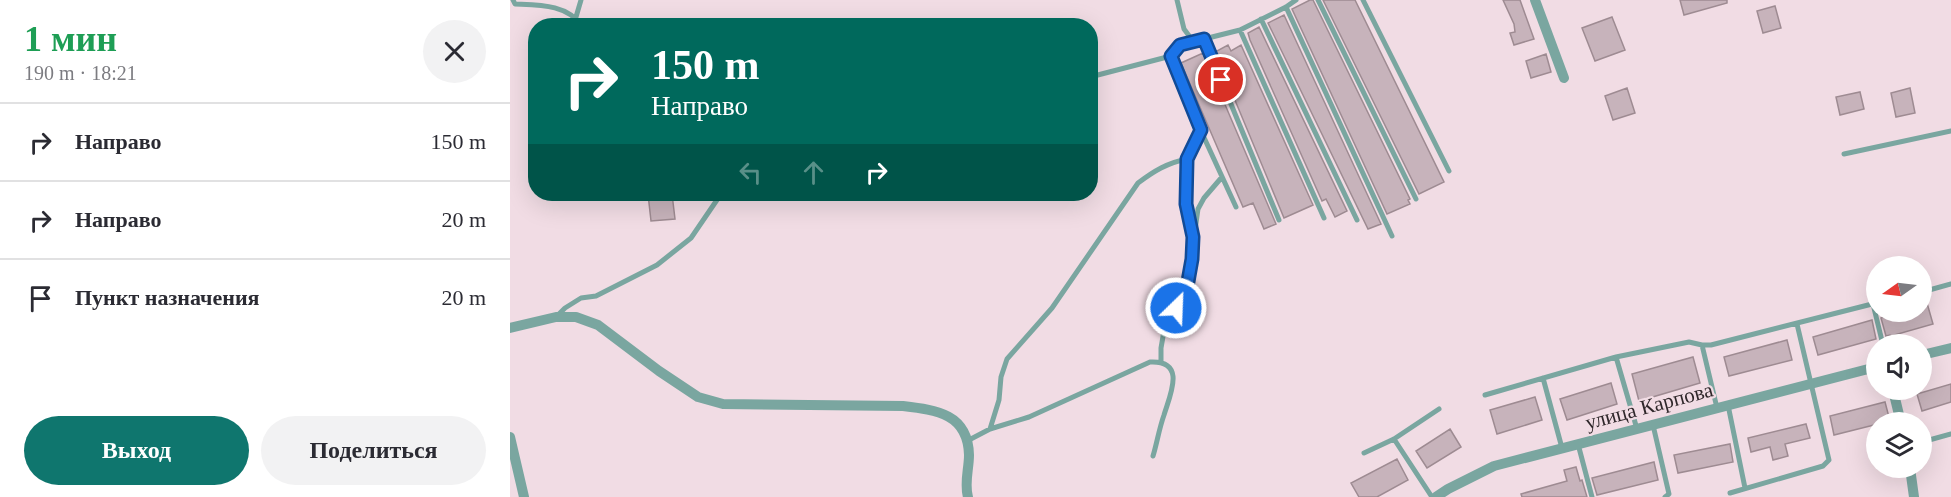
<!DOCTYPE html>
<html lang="ru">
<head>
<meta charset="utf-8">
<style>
  body { margin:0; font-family:Georgia,serif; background:#f2f2f3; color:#2b2b33; height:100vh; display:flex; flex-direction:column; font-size:22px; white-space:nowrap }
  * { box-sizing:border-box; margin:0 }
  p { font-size:20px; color:#7c7c81 }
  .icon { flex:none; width:33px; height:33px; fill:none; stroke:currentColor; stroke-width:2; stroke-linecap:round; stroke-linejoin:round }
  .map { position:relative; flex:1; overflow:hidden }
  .sheet { display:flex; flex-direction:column; background:#fff; width:510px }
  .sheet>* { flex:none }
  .banner { position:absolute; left:18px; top:18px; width:570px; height:183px; border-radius:24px; box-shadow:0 6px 24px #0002; background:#00695c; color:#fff; overflow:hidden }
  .needle { width:39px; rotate:256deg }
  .tools { position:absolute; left:1356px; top:256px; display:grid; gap:12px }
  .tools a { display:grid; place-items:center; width:66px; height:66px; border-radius:50%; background:#fff; box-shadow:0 6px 24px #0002; font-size:30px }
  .pin { position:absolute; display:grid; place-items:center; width:51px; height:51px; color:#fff; margin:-26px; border:3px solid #fff; border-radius:50%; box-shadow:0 2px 6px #0007 }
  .me { position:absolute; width:66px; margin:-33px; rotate:24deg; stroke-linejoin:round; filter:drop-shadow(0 0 4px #0008) }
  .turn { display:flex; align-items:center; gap:21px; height:126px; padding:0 24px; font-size:27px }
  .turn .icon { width:78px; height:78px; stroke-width:2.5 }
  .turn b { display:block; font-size:42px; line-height:51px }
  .lanes { display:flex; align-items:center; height:57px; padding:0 24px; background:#0003; justify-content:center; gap:30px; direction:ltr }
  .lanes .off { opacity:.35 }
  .round { display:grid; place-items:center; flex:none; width:63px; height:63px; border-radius:32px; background:#f2f2f3 }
  .overview { display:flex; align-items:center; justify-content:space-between; height:102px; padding:0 24px }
  h1 { font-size:36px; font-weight:600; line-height:45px; color:#1e9e55 }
  .cta { display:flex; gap:12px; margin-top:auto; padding:12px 24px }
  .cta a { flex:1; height:69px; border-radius:36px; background:#0f766e; color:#fff; font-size:24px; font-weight:600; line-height:69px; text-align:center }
  .cta a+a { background:#f2f2f3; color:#2b2b33 }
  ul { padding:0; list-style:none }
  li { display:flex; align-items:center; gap:18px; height:78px; padding:0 24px; border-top:2px solid #e1e1e2 }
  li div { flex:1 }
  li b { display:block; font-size:22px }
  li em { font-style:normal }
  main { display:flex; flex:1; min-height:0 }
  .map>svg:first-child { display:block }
</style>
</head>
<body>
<main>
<section class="sheet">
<div class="overview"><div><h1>1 мин</h1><p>190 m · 18:21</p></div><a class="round"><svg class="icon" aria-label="close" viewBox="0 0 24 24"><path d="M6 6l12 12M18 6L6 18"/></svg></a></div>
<ul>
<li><svg class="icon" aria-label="right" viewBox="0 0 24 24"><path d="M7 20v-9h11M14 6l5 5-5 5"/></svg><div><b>Направо</b></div><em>150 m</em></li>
<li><svg class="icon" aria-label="right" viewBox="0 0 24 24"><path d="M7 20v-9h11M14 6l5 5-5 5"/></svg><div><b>Направо</b></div><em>20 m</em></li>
<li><svg class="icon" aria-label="arrive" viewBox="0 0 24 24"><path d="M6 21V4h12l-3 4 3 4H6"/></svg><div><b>Пункт назначения</b></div><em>20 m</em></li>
</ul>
<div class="cta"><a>Выход</a><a>Поделиться</a></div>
</section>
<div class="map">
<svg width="1441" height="497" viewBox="0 0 1441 497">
  <rect width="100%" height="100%" fill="#f1dce4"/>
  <!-- building -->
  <path fill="#c7b3bb" stroke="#9e8b92" stroke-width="1.5" d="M800 0H803L900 199 898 200 900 204 877 214 782 9Z
    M813 0H845L934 182 909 194Z
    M993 0H1010L1024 39 1004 45 1000 33 1005 32 1004 24Z
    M1170 0H1217V3L1174 15Z
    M1265 6 1271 28 1253 33 1247 11Z
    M774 15 871 224 858 229 758 23Z
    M1102 17 1115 50 1085 61 1072 28Z
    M749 27 837 211 825 217 816 199 812 201 740 40 738 33Z
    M718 45 721 51 731 45 803 205 774 218 705 52Z
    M693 53 766 224 754 229 743 203 733 207 671 63Z
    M1036 54 1041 72 1021 78 1016 61Z
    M1117 88 1125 113 1103 120 1095 96Z
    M1400 88 1405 113 1386 117 1381 93Z
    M1350 92 1354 109 1330 115 1326 97Z
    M138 194H162L165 219 141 221Z
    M1415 296 1423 324 1381 336 1380 335 1376 336 1371 318 1388 312H1412V297Z
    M1362 320 1366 339 1308 355 1303 337Z
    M1277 340 1282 360 1219 376 1214 357Z
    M1183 357 1190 383 1129 401 1122 374Z
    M1101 383 1107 404 1057 420 1050 399Z
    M1441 384V402L1412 411 1407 394Z
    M1025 397 1032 420 987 434 980 410Z
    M1375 402 1380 421 1324 435 1320 416Z
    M1296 424 1300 438 1275 444 1278 456 1263 460 1260 447 1241 452 1238 438Z
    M940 429 951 447 917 468 906 451Z
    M1220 444 1223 462 1168 473 1164 455Z
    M887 459 898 480 867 497H849L841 483Z
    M1144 462 1148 480 1087 495 1082 478Z
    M1066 467 1070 481 1072 480 1077 497H1012L1011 494 1057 481 1054 470Z"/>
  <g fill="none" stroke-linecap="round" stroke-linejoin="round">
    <!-- lane -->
    <path stroke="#7aa6a0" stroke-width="5" d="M3 0 5 4C29 5 57 4 72 26
      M667 0 674 29 683 41
      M808 0 906 199
      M853 0 939 171
      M776 7 882 236
      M66 17 71 0
      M751 19 847 220
      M730 30 814 218
      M694 39 769 220
      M661 56 691 131 726 207
      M580 77 661 56 670 45 730 30 776 7 786 0
      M1334 154 1441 131
      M682 233 676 204 677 159 691 131
      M1412 292 1441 284
      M1363 304 1373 345
      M47 316 55 308 71 298 86 296 147 265 181 238 211 194
      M1192 345 1207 408
      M1106 357 1127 429
      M651 362V348L655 325 677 287 688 209 694 198 712 177
      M1033 378 1052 448
      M975 395 1106 357 1179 342 1192 345H1201L1366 303
      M1218 405 1235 488
      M1143 425 1159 494 1155 497
      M480 429 489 400 491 377 497 359 542 308 628 183C644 171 657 163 677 159
      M884 439 922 497
      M457 441 480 429 519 417 640 362C677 360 660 395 654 415 649 429 647 443 643 456
      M1412 442 1441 434
      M1068 444 1082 497
      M854 453 884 439 929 409
      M1220 493 1313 466 1319 460 1287 324"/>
    <!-- street -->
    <path stroke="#7aa6a0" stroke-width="10" d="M1025 0 1054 78
      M0 328 46 317H66L88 325 149 371 188 397 213 404 393 406C427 410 458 414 459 455 459 469 454 483 458 497
      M1412 355 1441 348
      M1383 390 1391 423
      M0 437 14 497
      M1400 468 1404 497
      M926 497 938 489 984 466 1366 367"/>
  </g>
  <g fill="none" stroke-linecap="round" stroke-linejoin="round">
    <defs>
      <path id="route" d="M666 308 677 287 682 259 683 237 676 204 677 159 691 130 661 56 670 45 694 39 711 80"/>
    </defs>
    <!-- route casing -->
    <use href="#route" stroke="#114b97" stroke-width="15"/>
    <!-- route -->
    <use href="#route" stroke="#1a73e8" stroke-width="10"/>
  </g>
  <g text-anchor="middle" stroke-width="4.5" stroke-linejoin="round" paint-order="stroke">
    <!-- street labels -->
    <g font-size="21" fill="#2f272a" stroke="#f1dce4">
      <text transform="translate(1139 406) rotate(-15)" y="7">улица Карпова</text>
    </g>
  </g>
</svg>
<div class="tools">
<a><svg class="needle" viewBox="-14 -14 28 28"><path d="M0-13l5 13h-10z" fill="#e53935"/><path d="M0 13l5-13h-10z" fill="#7c7c81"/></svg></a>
<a><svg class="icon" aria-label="sound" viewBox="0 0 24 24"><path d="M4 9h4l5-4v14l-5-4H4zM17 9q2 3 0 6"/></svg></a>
<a><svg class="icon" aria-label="layers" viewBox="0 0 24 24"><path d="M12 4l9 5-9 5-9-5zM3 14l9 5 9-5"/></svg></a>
</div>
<div class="pin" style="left:711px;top:80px;background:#d93025"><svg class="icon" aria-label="arrive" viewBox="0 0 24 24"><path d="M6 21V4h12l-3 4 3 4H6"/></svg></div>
<svg class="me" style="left:666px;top:308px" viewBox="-20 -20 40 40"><circle r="17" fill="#1a73e8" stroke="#fff" stroke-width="3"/><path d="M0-11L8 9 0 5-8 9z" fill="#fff"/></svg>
<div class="banner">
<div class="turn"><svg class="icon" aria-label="right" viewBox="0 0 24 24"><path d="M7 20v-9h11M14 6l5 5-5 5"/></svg><div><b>150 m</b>Направо</div></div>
<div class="lanes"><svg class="icon off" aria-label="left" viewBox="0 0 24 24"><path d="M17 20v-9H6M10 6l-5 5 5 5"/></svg><svg class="icon off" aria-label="ahead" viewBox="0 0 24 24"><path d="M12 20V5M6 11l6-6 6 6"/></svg><svg class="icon" aria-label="right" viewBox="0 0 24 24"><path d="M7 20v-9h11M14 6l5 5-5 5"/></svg></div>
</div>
</div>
</main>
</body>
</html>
